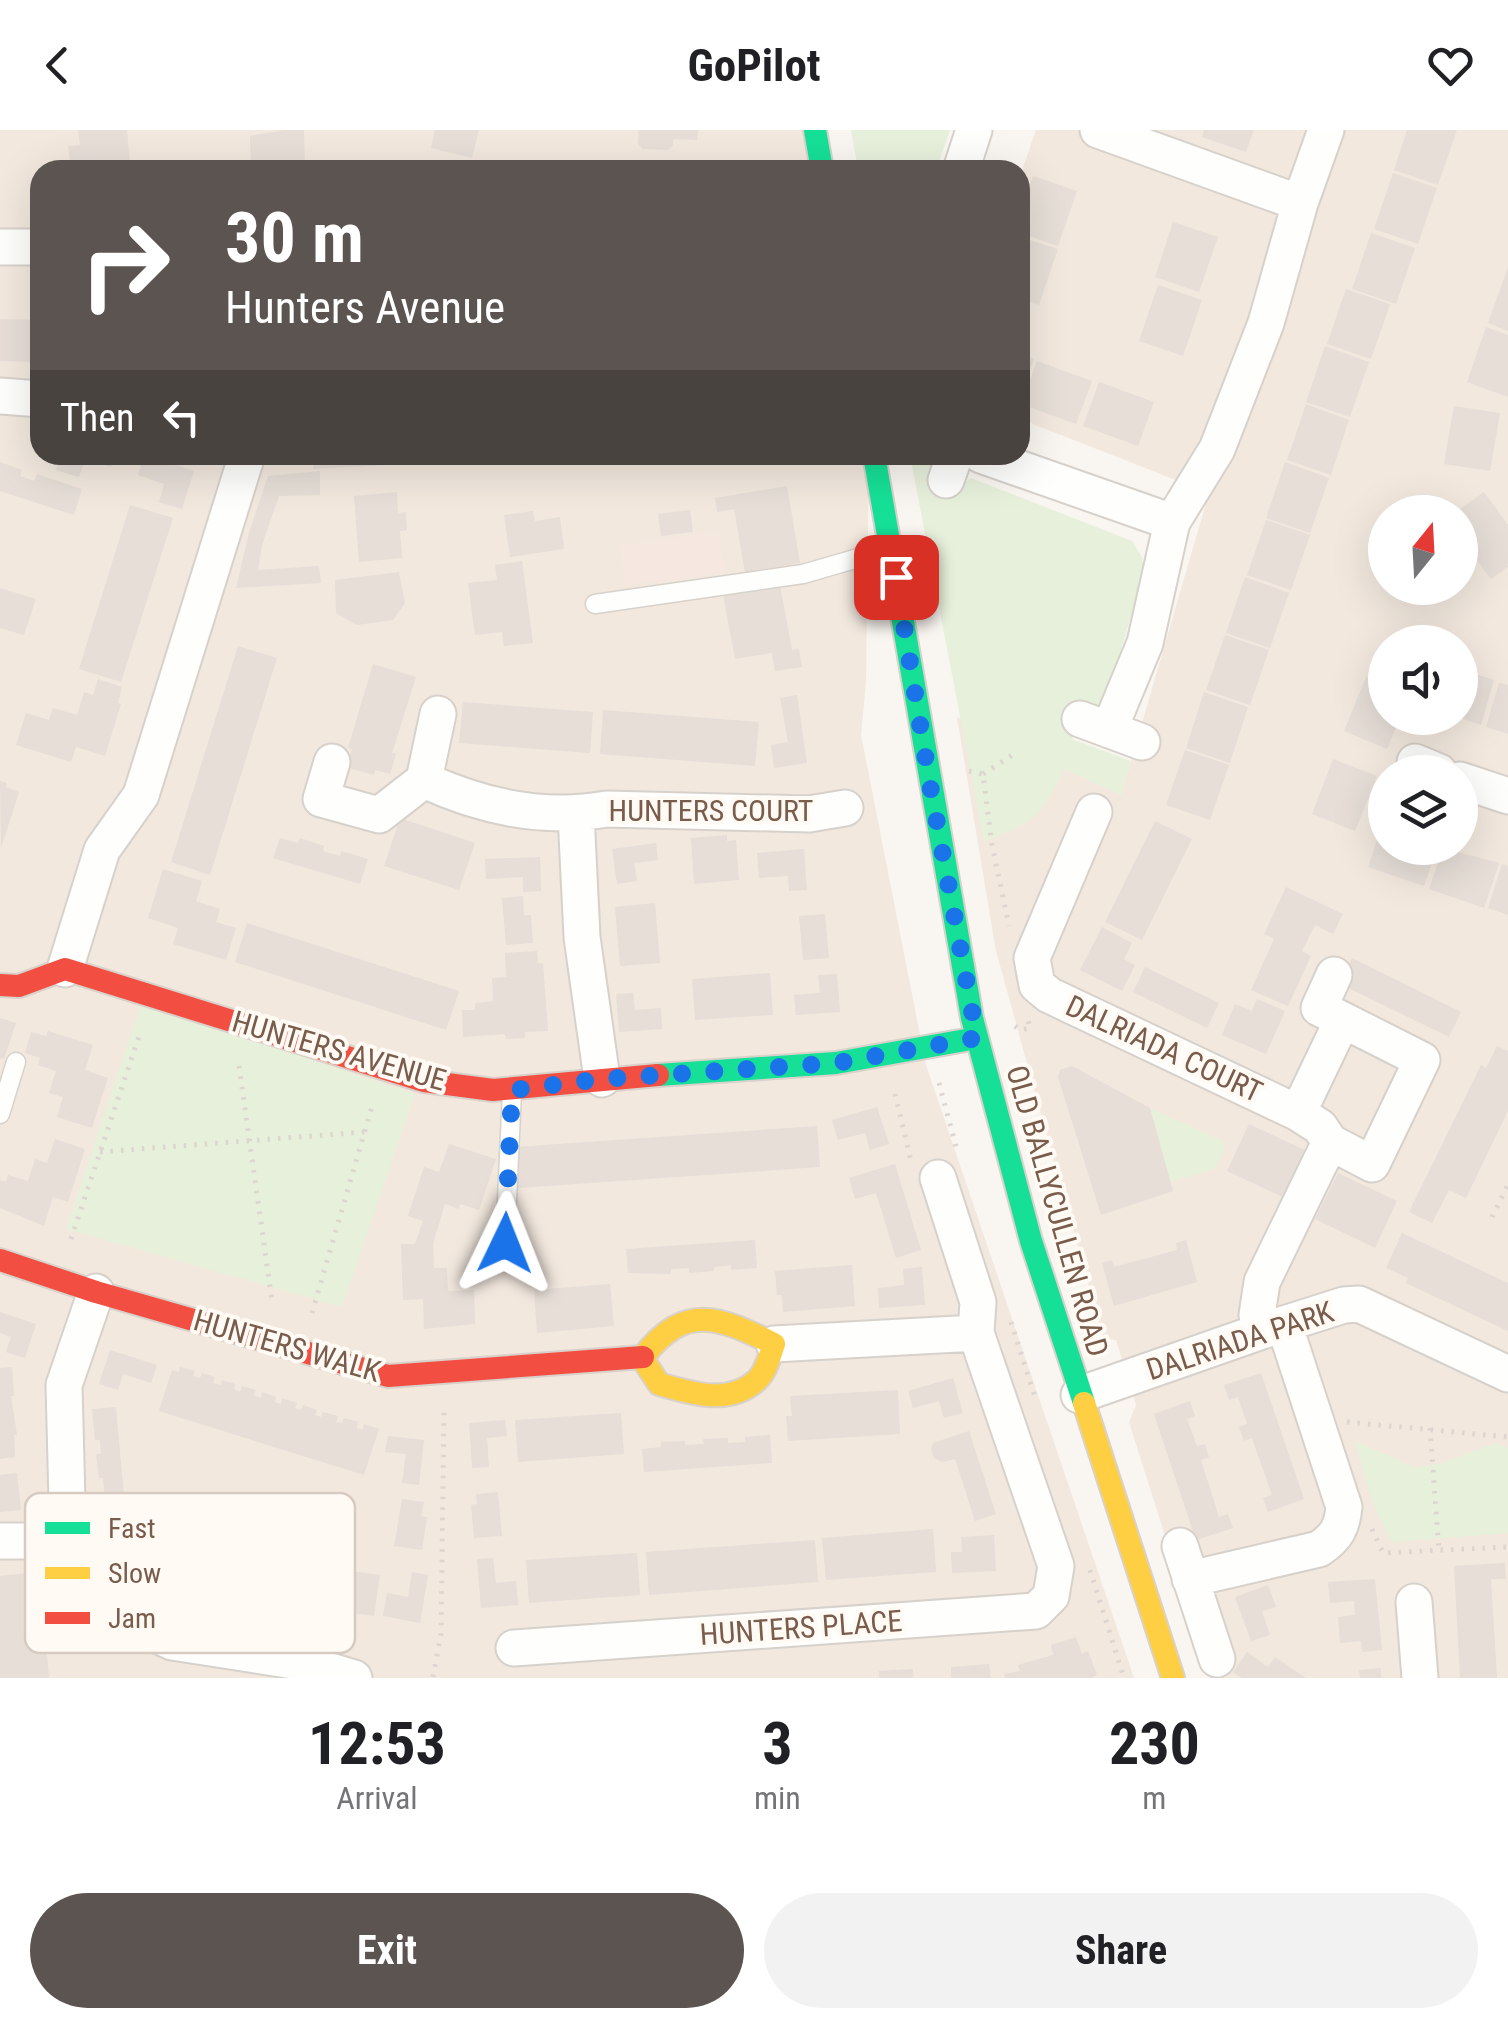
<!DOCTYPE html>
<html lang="en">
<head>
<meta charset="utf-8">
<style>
  body { margin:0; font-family:"Roboto Condensed",sans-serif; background:#f2f2f2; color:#202124; height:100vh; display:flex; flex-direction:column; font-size:38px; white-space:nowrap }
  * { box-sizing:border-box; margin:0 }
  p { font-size:32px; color:#757577 }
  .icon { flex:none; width:55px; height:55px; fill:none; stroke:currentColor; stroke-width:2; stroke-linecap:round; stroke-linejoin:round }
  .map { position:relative; height:1548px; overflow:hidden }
  .details { display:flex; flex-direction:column; background:#fff; flex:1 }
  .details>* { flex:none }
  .banner { position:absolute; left:30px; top:30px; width:1000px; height:305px; border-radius:30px; box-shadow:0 10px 40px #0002; background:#5c5450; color:#fff; overflow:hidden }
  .needle { width:65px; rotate:18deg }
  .tools { position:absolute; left:1368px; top:365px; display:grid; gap:20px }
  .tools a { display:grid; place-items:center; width:110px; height:110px; border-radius:50%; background:#fff; box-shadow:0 10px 40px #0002; font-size:50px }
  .pin { position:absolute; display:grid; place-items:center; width:85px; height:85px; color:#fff; margin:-42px; border-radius:20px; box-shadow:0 5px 15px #0006 }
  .me { position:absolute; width:110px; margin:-55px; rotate:2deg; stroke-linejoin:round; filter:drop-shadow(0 0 8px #0008) }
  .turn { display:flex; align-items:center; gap:35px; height:210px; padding:0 30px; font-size:45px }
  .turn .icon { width:130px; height:130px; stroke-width:2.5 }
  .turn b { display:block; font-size:70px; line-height:85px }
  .then { display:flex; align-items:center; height:95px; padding:0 30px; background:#0003; gap:20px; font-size:38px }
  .eta { display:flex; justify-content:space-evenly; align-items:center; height:170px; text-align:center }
  .eta b { font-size:60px; font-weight:700; line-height:70px }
  .primary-button { display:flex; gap:20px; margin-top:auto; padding:20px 30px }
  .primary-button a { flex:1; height:115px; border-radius:60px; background:#5c5450; color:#fff; font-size:40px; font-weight:700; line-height:115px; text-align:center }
  .primary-button a+a { background:#f2f2f2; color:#202124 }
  header { display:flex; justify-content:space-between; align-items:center; height:130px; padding:0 30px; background:#fff; font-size:45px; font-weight:700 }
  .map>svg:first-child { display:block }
</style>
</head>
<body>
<header><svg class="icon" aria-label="back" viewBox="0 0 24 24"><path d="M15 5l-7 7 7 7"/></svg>GoPilot<svg class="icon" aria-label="heart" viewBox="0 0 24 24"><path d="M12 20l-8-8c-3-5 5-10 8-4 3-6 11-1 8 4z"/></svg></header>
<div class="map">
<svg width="1508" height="1548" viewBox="0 0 1508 1548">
  <rect width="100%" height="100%" fill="#f9f5f0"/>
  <!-- residential -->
  <path fill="#f2e8de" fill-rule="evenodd" d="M0 0H815L822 40H40V325H869L866 551 861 605 926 935 1134 1548H0Z
    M1036 0H1508V1548H1210L1129 1292 1136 1275 1116 1210 1103 1208 996 821 957 587 1121 665 1209 363 1020 289V46ZM1385 382H1460V458H1385ZM1385 512H1460V588H1385ZM1385 642H1460V718H1385Z"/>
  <!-- commercial -->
  <path fill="#f6e8e1" d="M718 402 724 443 625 455 621 415Z"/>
  <!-- green -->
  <path fill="#e7f0db" d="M851 0H950L936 40H858Z
    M910 325H936L929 347 960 356 971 348 1132 411 1142 427 1144 443 1104 576 1084 584 1072 609 1131 631 1121 665 1064 639C1040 689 1035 691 984 712Z
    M141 874 415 964 342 1177 66 1099Z
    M1150 978 1223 1011 1224 1022 1214 1039 1170 1052Z
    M1355 1311 1414 1337 1439 1334 1496 1313 1508 1318V1403L1392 1412 1373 1374Z"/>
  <!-- building -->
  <path fill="#e6ded7" d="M78 0H127L130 34 71 39 68 16 80 15Z
    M284 0H304L305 38 251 40 250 6Z
    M435 0H479L472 28 431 18Z
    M639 0H698L697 10 673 9V15L668 20 643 19 638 14Z
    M1204 0H1254L1246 22 1202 7Z
    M1407 0H1457L1438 55 1394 40Z
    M1393 43 1437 58 1418 114 1374 99Z
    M1033 46 1077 61 1058 116 1020 103V84Z
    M1173 92 1218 107 1199 162 1155 147Z
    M1371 103 1415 118 1396 174 1352 159Z
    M1020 107 1058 119 1039 175 1020 168Z
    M1508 137V201L1488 193Z
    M1158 155 1202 170 1183 226 1139 211Z
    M1346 159 1390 174 1371 229 1327 214Z
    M0 189 40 190V232L0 231Z
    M1486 197 1508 205V267L1467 252Z
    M1325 216 1369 232 1350 287 1306 272Z
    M1020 224 1034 229 1020 267Z
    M1037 231 1092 251 1076 294 1021 274Z
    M1099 252 1154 272 1138 316 1083 296Z
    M1306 274 1349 290 1331 345 1287 330Z
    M1454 276 1500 283 1490 341 1444 334Z
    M61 325H116L111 337 85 329 79 347 56 340Z
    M144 325 194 341 182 379 159 372 164 354 138 345Z
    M313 325H385L386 335 313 339Z
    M461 325H518V328L461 330Z
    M0 332 22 340 20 346 34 351 37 344 82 359 74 385 0 361Z
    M1285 332 1329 348 1310 403 1266 388Z
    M320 341V365L279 366 262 415 258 440 319 436 321 453 236 458 249 403 268 346Z
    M787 356 800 433 745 442 734 379 717 382 715 368Z
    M397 362 398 383 406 382 407 400 400 401 402 428 359 432 354 366Z
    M1484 362 1508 395V437L1491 449 1460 408V382H1456Z
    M130 375 173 388 121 552 79 539Z
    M690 380 693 402 661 406 658 384Z
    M533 381 535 391 560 387 564 419 510 427 504 385Z
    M1266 390 1310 405 1291 460 1247 445Z
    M522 431 533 513 504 516 502 502 475 505 468 453 497 450 495 435Z
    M399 442 405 473 393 490 357 495 336 483 335 450Z
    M1245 447 1289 463 1270 518 1226 503Z
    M779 449 792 520 799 519 802 537 775 541 772 523 735 529 722 459Z
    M0 458 36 469 24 505 0 498Z
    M1225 505 1269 520 1250 575 1206 560Z
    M238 516 277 528 210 745 171 732Z
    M373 534 416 547 392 623 396 624 390 644 375 640 374 645 346 637 352 619 348 618Z
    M1460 539 1494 550 1481 595 1460 588Z
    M1366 547 1385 555V588H1400L1387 619 1344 601Z
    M98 549 122 557 118 573 121 574 105 626 76 617 71 632 16 615 26 583 49 590 53 578 77 585 84 562 93 565Z
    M1499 553 1508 555V604L1486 597Z
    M1204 562 1248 577 1230 633 1186 618Z
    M797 565 807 633 774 638 771 615 788 612 780 568Z
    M463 572 593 582 590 623 459 613Z
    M603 580 759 592 755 636 600 624Z
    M1185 620 1229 635 1210 690 1166 675Z
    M1333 629 1377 646 1355 701 1312 684Z
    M0 651 7 653 6 657 19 662 1 718Z
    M400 688 475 713 459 760 384 736Z
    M1384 689 1385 718H1437L1424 756 1368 737Z
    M1155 691 1192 709 1142 810 1105 792Z
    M727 705V711L736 710 739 750 694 754 691 708Z
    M280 708 298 713 300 708 324 716 323 721 340 726 341 721 368 729 360 754 273 728Z
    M656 713 658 730 634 733 637 751 617 754 612 719Z
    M1443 718 1499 733 1484 778 1429 759Z
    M804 719 807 760 789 761 788 746 759 748 757 723Z
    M540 727 541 761 523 762V747L486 749 485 729Z
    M1502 734 1508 736V785L1488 778Z
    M163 739 202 751 196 771 220 779 216 792 236 798 226 830 173 814 178 798 148 788Z
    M1286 757 1343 784 1333 804 1315 795 1302 821 1311 826 1288 876 1251 860 1274 809 1264 804Z
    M523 766 524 785H531L533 813 506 815 502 768Z
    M655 773 660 833 620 836 615 777Z
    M825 784 829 828 803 830 799 786Z
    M247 793 459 861 446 900 235 832Z
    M1102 797 1132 813 1124 829 1135 835 1122 861 1080 840Z
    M537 821 538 833H543L548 901 525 902V908L506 909 505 904 463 907 462 880H475V873L493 871 492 848 506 847 505 823Z
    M1352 828 1461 882 1449 907 1340 854Z
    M1145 837 1219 873 1207 898 1133 862Z
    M770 843 773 885 695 890 692 849Z
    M837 844 840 882 796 885 794 865 820 863 818 845Z
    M633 863 635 880 661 878 662 899 619 902 616 864Z
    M1257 869 1285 881 1266 924 1222 905 1235 874 1252 881Z
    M0 888 16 893 4 929 0 928Z
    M48 901 93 915 85 940 108 948 92 998 57 987 63 967 49 963 56 941 38 935 40 928 25 923 31 902 46 906Z
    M1497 916 1508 921V981L1466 1068 1449 1060 1432 1093 1409 1082 1481 935 1486 938Z
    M1072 936 1150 978 1173 1061 1101 1085 1058 947 1060 940Z
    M877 977 889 1014 870 1020 865 1003 838 1010 832 990Z
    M1249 994 1309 1022 1287 1069 1227 1041Z
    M817 996 820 1037 518 1058 515 1017Z
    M55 1009 85 1019 68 1072 53 1067 44 1096 0 1078V1050L6 1052 8 1045 28 1051 35 1029 47 1033Z
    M449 1014 496 1029 479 1080 460 1074 459 1079 445 1074 433 1113 434 1138H447L448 1161 474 1160 475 1194 424 1199 423 1169 403 1170 401 1114H415L423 1091 408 1086 424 1037 439 1042Z
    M895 1034 921 1120 896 1128 876 1063 855 1069 849 1048Z
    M1338 1043 1397 1071 1375 1118 1315 1089Z
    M1402 1103 1508 1153V1201L1406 1153 1408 1148 1386 1138Z
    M755 1110 757 1138 731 1140V1135L714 1137V1141L689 1143V1138L671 1139V1144L628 1143 626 1119Z
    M1186 1110 1197 1152 1114 1176 1102 1133 1112 1130 1114 1137 1177 1120 1176 1113Z
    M852 1135 855 1176 783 1182 782 1165H777L775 1141Z
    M922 1137 925 1175 879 1178 878 1158 904 1155 903 1139Z
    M610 1154 614 1196 537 1203 534 1160Z
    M0 1182 36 1194 25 1228 6 1222 11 1207 0 1203Z
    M110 1220 157 1235 151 1253 123 1244 118 1260 99 1254Z
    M12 1237 14 1266H11L17 1305H14L15 1327 0 1329V1238Z
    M180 1237 195 1241 193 1246 200 1248 202 1243 215 1247 213 1253 221 1255 222 1250 235 1254 234 1259 240 1262 242 1256 256 1260 254 1265 261 1268 262 1262 276 1267 275 1272 281 1274 282 1268 297 1273 295 1278 301 1280 303 1275 317 1280 315 1285 321 1287 323 1282 338 1286 336 1292 342 1293 344 1288 358 1292 357 1298 363 1300 364 1294 379 1299 364 1345 159 1281 172 1240 179 1242Z
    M1261 1243 1304 1369 1268 1382 1263 1368 1272 1365 1252 1308 1244 1311 1239 1297 1247 1294 1238 1267 1229 1270 1224 1255Z
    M953 1248 963 1283 944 1288 939 1271 913 1278 908 1261Z
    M898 1260 900 1304 788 1311 786 1286H792L790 1266Z
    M1190 1271 1195 1286 1187 1289 1197 1316 1205 1314 1209 1327 1201 1330 1219 1387 1228 1384 1233 1398 1196 1410 1154 1284Z
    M116 1277 124 1367 105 1369 103 1348H99L96 1324H101L100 1310H95L92 1279Z
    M621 1283 624 1324 518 1332 515 1290Z
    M505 1290 507 1306 487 1308 489 1337 472 1338 469 1293Z
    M969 1301 996 1384 975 1391 955 1329 942 1332 934 1328 931 1319 933 1313Z
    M770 1305 772 1333 644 1342 642 1319 661 1317V1312L685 1311V1315L704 1314 703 1309 728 1308V1313L745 1312V1307Z
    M388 1306 424 1310 419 1355 402 1353 406 1324 385 1322Z
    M17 1343 21 1380 0 1382V1345Z
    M498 1362 502 1406 474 1408 471 1375 477 1374 476 1364Z
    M402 1369 424 1372 421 1386 427 1387 422 1420 394 1416Z
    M933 1399 936 1442 826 1450 822 1408Z
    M994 1405 996 1441 952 1443 951 1422H962L961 1407Z
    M815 1410 818 1452 649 1465 646 1422Z
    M186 1418 380 1445 374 1486 180 1459Z
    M637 1423 640 1465 529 1473 526 1430Z
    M493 1428 496 1453 516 1451 518 1475 481 1478 477 1429Z
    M1505 1433 1506 1449H1491L1497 1548H1460L1454 1436Z
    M40 1442 49 1548H0V1446Z
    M412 1442 428 1445 420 1493 383 1486 387 1463 408 1467Z
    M1375 1449 1382 1520 1362 1522 1361 1511 1340 1513 1338 1487 1355 1485 1354 1471 1330 1473 1328 1452Z
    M1268 1455 1276 1477 1262 1481 1270 1505 1251 1511 1235 1467Z
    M1076 1507 1082 1524 1088 1521 1097 1545 1091 1548H1005L1004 1544 1020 1541 1018 1535 1053 1525 1051 1515Z
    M1247 1522 1268 1537 1275 1527 1306 1548H1242L1233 1542Z
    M989 1534 991 1548H951V1537Z
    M1381 1538V1548H1360L1359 1540Z
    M913 1539V1548H879V1541Z"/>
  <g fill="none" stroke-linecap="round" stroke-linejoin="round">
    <defs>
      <path id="lane" d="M595 474 803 444 886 420
        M0 984 16 932
        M505 1113 512 961"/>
      <path id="street" d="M1098 0 1300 73
        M961 40 974 0
        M0 117H40
        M0 266 40 269
        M981 325 1172 392
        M946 350 955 325
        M1080 589 1142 612
        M1109 600 1145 513 1172 392 1217 319 1266 193 1300 73 1326 0
        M332 632 321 669 379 685 424 650 438 584
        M1415 632 1439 642
        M424 650C482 677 544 690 607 679L809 684 845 678
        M1460 650 1508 666
        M1094 682 1032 828 1037 855 1049 865 1298 983 1320 997 1330 1012 1262 1152 1257 1185 1262 1201
        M576 684 582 807 602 949
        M65 839 102 720 141 665 247 325
        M1298 983 1342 891
        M1330 1012 1372 1034 1422 930 1319 878 1334 845
        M96 1162 64 1255 68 1411 98 1468 142 1498 172 1512 300 1532 354 1548
        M774 1214 976 1203
        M1079 1265 1262 1201 1344 1175 1359 1174 1508 1244
        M0 1411H68
        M1180 1416 1217 1529
        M1190 1449 1319 1419C1337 1407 1342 1397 1344 1377L1284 1194
        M1414 1472 1420 1548
        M514 1518 1036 1481 1051 1466 1056 1436 976 1203 978 1172 938 1048"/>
      <path id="fast" d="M815 0 822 40
        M874 325 972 888 1031 1111 1084 1273
        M658 945 836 933 977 908"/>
      <path id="slow" d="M642 1228 659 1254C691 1263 729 1276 757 1250 766 1242 770 1225 774 1214 719 1187 685 1172 643 1227
        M1084 1273 1173 1548"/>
      <path id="jam" d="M0 855 19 856 65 839 424 951 493 960 658 945
        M0 1130 96 1162 388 1246 643 1227"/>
    </defs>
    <!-- lane casing -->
    <use href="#lane" stroke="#d7d1cb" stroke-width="21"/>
    <!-- street casing -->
    <use href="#street" stroke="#d7d1cb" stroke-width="39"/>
    <!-- fast casing -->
    <use href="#fast" stroke="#d9d2cb" stroke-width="26"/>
    <!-- slow casing -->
    <use href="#slow" stroke="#d9d2cb" stroke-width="26"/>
    <!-- jam casing -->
    <use href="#jam" stroke="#d9d2cb" stroke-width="26"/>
    <!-- path -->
    <path stroke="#dcd5d0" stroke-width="5" stroke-dasharray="2.5 8" stroke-linecap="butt" d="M969 641 983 644 992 715 1009 796
      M983 644 1014 624
      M1015 896 1020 900 1030 898 1028 890
      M239 936 272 1171
      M939 953 958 1024
      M895 964 911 1031
      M100 1022 365 1002
      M1492 1087 1508 1055
      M71 1109 139 906 135 904
      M521 1130 522 1140
      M312 1183 373 973
      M1011 1192 1035 1267
      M1347 1292 1508 1307
      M1430 1298 1439 1422
      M1372 1399 1383 1423 1508 1417
      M1090 1440 1124 1548
      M433 1547 441 1504 444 1282"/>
    <!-- lane -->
    <use href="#lane" stroke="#fefefd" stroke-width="18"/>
    <!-- street -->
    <use href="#street" stroke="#fefefd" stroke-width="35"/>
    <!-- fast -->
    <use href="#fast" stroke="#16e098" stroke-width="22"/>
    <!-- slow -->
    <use href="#slow" stroke="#ffcf43" stroke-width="22"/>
    <!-- jam -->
    <use href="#jam" stroke="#f24e42" stroke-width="22"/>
  </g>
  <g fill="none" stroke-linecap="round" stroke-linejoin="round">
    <!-- route -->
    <path stroke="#1a73e8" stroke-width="18" stroke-dasharray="0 32.4" d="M505 1113 512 960 602 949 836 933 977 908 930 655 896 447"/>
  </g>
  <g text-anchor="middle" stroke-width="8" stroke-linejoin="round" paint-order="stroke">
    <!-- street labels -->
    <g font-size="30" fill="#7a5c4d" stroke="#fffaf3">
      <text x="711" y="691">HUNTERS COURT</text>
      <text transform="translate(1164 919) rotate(25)" y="10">DALRIADA COURT</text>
      <text transform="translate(339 921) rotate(16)" y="10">HUNTERS AVENUE</text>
      <text transform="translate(1057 1081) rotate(74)" y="10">OLD BALLYCULLEN ROAD</text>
      <text transform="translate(1240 1211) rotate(-18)" y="10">DALRIADA PARK</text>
      <text transform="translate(287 1216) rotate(16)" y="10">HUNTERS WALK</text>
      <text transform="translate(801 1498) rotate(-4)" y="10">HUNTERS PLACE</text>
    </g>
  </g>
  <!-- legend -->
  <rect x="25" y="1363" width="330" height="160" rx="15" fill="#fffaf3" stroke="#d7cbc1" stroke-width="2.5"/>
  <rect x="45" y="1392" width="45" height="12" fill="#16e098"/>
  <rect x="45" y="1437" width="45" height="12" fill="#ffcf43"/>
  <rect x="45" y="1482" width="45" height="12" fill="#f24e42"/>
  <g font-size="28" fill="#7a5c4d">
    <text x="108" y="1408">Fast</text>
    <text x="108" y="1453">Slow</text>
    <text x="108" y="1498">Jam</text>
  </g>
</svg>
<div class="tools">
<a><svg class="needle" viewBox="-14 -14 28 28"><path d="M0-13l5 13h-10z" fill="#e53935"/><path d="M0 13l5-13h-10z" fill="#757577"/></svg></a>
<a><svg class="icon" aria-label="sound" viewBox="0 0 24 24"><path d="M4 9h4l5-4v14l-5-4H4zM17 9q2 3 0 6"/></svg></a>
<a><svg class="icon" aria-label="layers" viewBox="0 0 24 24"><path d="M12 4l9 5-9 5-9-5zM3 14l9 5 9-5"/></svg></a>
</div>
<div class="pin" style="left:896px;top:447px;background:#d93025"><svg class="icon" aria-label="arrive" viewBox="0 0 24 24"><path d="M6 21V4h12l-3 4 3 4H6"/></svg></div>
<svg class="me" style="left:505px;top:1113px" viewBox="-20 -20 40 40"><path d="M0-17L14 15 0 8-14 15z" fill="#1a73e8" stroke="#fff" stroke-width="4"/></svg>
<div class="banner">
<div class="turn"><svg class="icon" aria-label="right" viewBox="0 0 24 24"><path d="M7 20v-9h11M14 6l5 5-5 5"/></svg><div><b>30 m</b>Hunters Avenue</div></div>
<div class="then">Then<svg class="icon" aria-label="left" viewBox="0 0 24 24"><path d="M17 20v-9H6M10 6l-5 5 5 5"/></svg></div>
</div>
</div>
<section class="details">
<div class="eta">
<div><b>12:53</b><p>Arrival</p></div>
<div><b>3</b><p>min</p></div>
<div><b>230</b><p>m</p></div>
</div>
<div class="primary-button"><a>Exit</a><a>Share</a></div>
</section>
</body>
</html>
